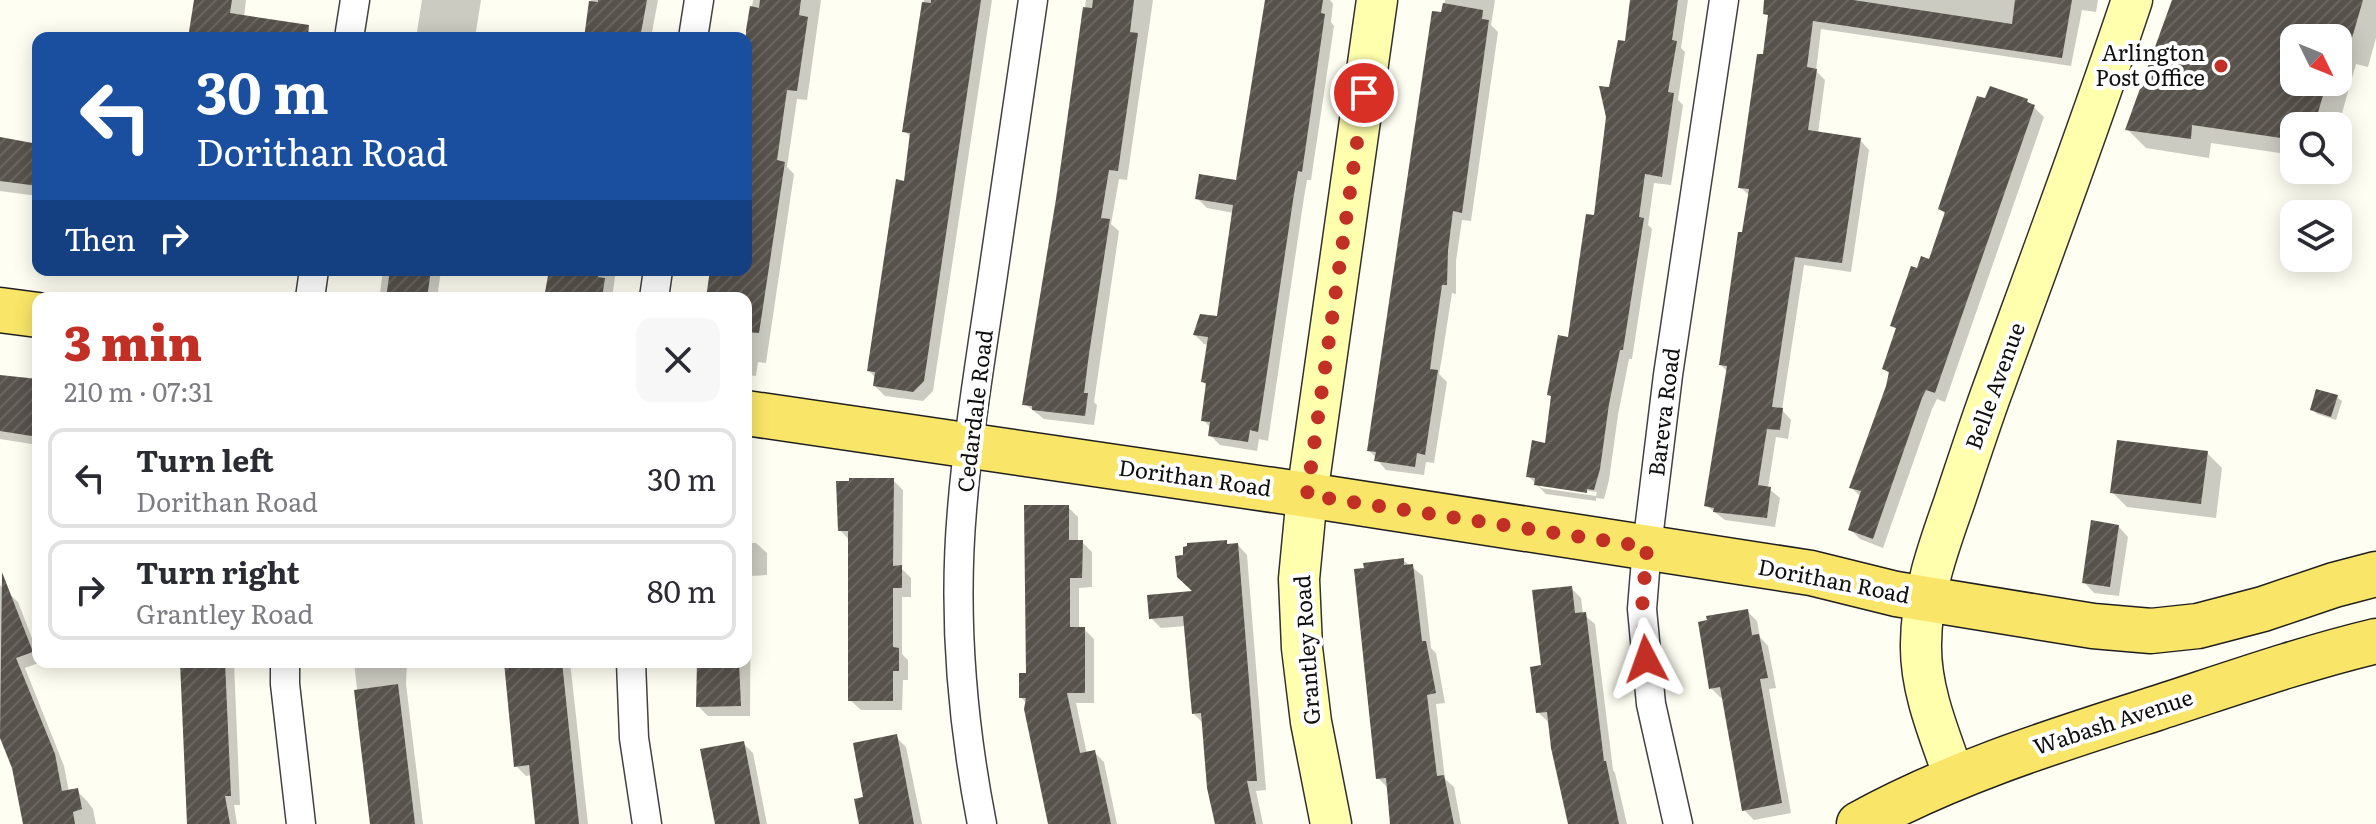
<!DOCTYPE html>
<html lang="en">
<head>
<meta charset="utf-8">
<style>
  body { margin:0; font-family:Literata,serif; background:#f7f7f7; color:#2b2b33; height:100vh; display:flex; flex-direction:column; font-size:30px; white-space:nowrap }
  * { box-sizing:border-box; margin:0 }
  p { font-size:26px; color:#7c7c81 }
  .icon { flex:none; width:44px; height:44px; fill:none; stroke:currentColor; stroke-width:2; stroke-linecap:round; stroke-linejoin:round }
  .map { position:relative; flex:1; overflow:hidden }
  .sheet { position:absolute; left:32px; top:292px; width:720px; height:376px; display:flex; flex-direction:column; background:#fff; border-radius:16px; box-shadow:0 4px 20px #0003 }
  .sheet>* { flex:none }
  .guide { position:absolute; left:32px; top:32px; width:720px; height:244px; border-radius:16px; box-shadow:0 4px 20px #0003; background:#1a4fa0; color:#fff; overflow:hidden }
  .needle { width:52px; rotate:133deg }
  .controls { position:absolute; left:2280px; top:24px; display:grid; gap:16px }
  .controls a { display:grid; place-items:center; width:72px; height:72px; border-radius:16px; background:#fff; box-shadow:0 4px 20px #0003; font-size:40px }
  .pin { position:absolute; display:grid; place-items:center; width:68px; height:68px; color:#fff; margin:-34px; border:4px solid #fff; border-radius:50%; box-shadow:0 2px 8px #0007 }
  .me { position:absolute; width:88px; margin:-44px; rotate:356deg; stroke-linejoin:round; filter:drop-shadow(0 0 6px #0008) }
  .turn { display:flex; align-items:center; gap:28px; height:168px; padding:0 32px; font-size:36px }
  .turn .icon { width:104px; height:104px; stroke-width:2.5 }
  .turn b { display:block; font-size:56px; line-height:68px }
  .then { display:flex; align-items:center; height:76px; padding:0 32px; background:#0003; gap:16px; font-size:30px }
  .round { display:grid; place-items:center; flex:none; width:84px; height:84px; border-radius:16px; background:#f7f7f7 }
  .overview { display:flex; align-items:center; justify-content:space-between; height:136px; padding:0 32px }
  h1 { font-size:48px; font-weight:800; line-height:60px; color:#c22f25 }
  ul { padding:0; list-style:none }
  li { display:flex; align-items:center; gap:24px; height:100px; margin:0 16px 12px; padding:0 16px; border:4px solid #e1e1e2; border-radius:16px }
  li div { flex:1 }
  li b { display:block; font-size:30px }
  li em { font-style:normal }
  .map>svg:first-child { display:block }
</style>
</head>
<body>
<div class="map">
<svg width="2376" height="824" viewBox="0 0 2376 824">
  <defs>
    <pattern id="building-hatch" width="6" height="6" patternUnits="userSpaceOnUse" patternTransform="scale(2)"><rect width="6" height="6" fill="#58524c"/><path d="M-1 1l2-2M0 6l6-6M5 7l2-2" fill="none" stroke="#6b6661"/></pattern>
  </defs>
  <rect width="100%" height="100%" fill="#fffef2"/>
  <!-- shadow -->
  <path fill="#0003" fill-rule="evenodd" d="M196 0H246L244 17 287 38H190Z
    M422 0H481L475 38H416Z
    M591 0H658L651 38H585Z
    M753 0H821L807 100 797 99 787 167 794 174 766 363 758 362 756 376 746 375V298H708L712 270H746V46Z
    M924 0H992L933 391 923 401 885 396 875 386 876 378 869 371 906 183 912 138 904 131Z
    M1086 0H1153L1127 180 1119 179 1111 224 1119 231 1094 402 1097 405 1094 425 1044 419 1025 404 1058 199Z
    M1267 0H1330L1333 4 1331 22 1334 26 1311 180H1307L1303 204 1268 441 1259 439 1257 451 1220 445 1210 435 1211 428 1203 420 1208 387 1203 382 1209 345 1204 344 1195 335 1218 318 1234 213 1207 208 1197 198 1238 183Z
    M1445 0H1495L1491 25 1498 32 1471 221 1462 220 1456 261V294L1452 293 1442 357 1439 374 1447 382 1434 463 1426 462 1424 475 1386 470 1369 450Z
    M1629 0H1688L1681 48 1685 52 1678 100 1683 105 1671 185 1654 183 1648 225 1652 229 1632 359H1629L1618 415 1609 480 1604 499 1596 498V501L1546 494 1528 476 1546 445 1553 398 1549 394 1570 339 1595 218 1611 90 1627 44 1632 0ZM1537 483 1597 492 1596 496 1541 488Z
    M1772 0H2098L2096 12 2082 10 2071 66 1821 29 1816 71 1825 80 1818 133 1860 140 1869 150 1851 272 1804 265 1782 410 1791 420 1788 439 1776 437 1768 488 1780 498 1775 527 1725 520 1707 506 1728 372 1721 365 1750 196 1740 187 1765 57Z
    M2174 0H2376V38L2368 67 2356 64 2338 127 2294 126V155L2211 143 2209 158 2146 148 2127 129ZM2294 38H2338V82H2294Z
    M2027 101 2044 117 1945 402 1937 399 1932 409 1883 548 1860 539 1850 529 1861 497 1851 487 1891 375 1884 369 1897 330 1893 325 1918 271 1930 261 1946 215 1940 209Z
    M0 139 38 146V196L0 191Z
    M383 270H450V273L441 271 437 298H386L380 293Z
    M551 270H616L612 298H546Z
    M0 378 38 384V445L0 439Z
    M2337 397 2342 401 2336 420 2317 414 2312 409Z
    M2207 453 2222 468 2216 518 2127 507 2112 492Z
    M746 461 752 468 751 543H756L767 553V575L751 576 750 716H708L698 706 699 662H746Z
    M893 480 903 490 902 569 911 578V597H902V654L908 660V680H903L902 710H861L850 700V541L840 530Z
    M1068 507 1078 517V542H1082L1092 552V587L1079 588V629H1084L1094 639V703H1076L1087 754 1094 752 1104 762 1117 824H1050L1027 704 1021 697 1028 675Z
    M2118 526 2128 537 2119 596 2094 593 2084 582Z
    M1226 542 1229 546 1238 545 1247 555 1266 790 1256 791 1263 824H1216L1203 723 1193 713 1186 626 1161 628 1151 618 1196 593Z
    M1403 560 1423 576 1431 648 1436 653 1445 703 1436 704 1445 779 1454 787 1461 824H1388L1392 823 1388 788 1378 778Z
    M0 585 18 602 38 654V662H41L25 668 64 766 69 792 77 791 87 801 93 809 96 824H25L14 768 0 732Z
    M1571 588 1581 598 1583 614 1595 624 1613 770 1615 773 1627 824H1570L1548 722 1538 712 1543 667Z
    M1747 611 1757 621 1760 637 1768 646 1776 688 1769 689 1791 813 1754 820 1744 810 1724 697 1721 698 1711 688Z
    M182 662H234L240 805H234L237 824H189Z
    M354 662H407L406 684 423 824H372Z
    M506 662H570L588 824H537L532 775 526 776 516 766Z
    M896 737 906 747 922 824H861L866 799Z
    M743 743 753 753 767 824H717Z"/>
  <!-- building -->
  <path fill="url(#building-hatch)" d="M194 0H232L230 13 309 25 308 38H188Z
    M598 0H647L640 38H584L589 1 598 2Z
    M760 0H801L799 15 808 17 797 91 787 90 777 160 785 162 759 333 746 332V298H706L710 270H746V30L750 6 759 8Z
    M931 0H981L924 381 913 392 873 386 875 372 867 371 896 179 904 181 910 133 902 132 922 2 931 3Z
    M1093 0H1134L1130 32 1138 33 1118 171 1109 170 1101 218 1110 219 1089 354 1084 393H1088L1085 416 1032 410V406L1022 405 1056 199 1083 7 1092 8Z
    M1265 0H1323L1321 13 1325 14 1302 172 1298 171 1294 194 1258 432 1250 430 1248 442 1208 436 1210 422 1201 421 1206 383 1201 382 1208 337 1193 335 1200 314 1217 316 1233 205 1195 199 1199 174 1236 180Z
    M1630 0H1678L1672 40 1677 41 1668 92 1674 93 1662 177 1645 174 1639 217 1644 218 1623 350H1620L1609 404 1600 469 1594 490 1587 489V493L1534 485 1535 478 1526 477 1532 440 1545 443 1551 396 1547 395 1558 335 1568 337 1586 214 1594 215 1606 117 1599 86 1609 87 1618 40 1625 41Z
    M1764 0H1853L2012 24 2015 0H2072L2062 58 1813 21 1807 67 1817 69 1808 130 1861 138 1842 263 1795 257 1772 407 1783 408 1780 430 1767 429 1758 485 1771 487 1767 518 1713 512 1714 508 1704 506 1727 366 1719 365 1738 232H1742L1749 189 1738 188 1757 54H1763L1768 15 1763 14Z
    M2172 0H2363L2352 38H2294V82H2327L2314 126H2294V140L2192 125 2191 139 2125 130Z
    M1443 3 1483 10 1482 19 1489 20 1462 213 1453 211 1448 250 1447 285H1442L1433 347 1430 369 1438 370 1425 455 1417 453 1415 467 1374 461 1376 452 1367 451 1432 11 1441 12Z
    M1990 86 2028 99 2027 102 2035 105 1935 393 1926 390 1922 398 1873 539 1848 530 1861 491 1849 488 1886 386 1889 372 1882 369 1896 328 1890 326 1911 266 1917 268 1921 256 1929 259 1945 212 1938 209 1957 153 1977 96 1985 98Z
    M0 137 38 144V186L0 181Z
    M390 270H431L427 298H386Z
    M549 270H599L598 277 605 278 602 298H544Z
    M0 375 38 379V437L0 431Z
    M2316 389 2338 395 2331 417 2310 410Z
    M2117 440 2208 451 2201 504 2110 493Z
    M849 478H894L893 566 902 565V588H893V647L899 648V671H893V701H848V531H838L836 481H849Z
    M1024 505H1069V540H1083L1082 578H1070V627H1085V693H1067L1080 753 1095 750 1111 824H1048L1024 709 1026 698H1019V673H1026Z
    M2091 520 2119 525 2110 587 2082 583Z
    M1227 540V544L1238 543 1257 781H1247L1256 824H1215L1207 788 1201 713 1192 714 1183 616 1149 619 1147 595 1192 591 1177 577 1175 556 1183 555V547L1187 546V543Z
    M1404 558V565L1413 564 1422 641H1426L1436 693 1427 695 1437 776 1444 775 1454 824H1390L1386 778 1376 779 1354 569 1364 568 1363 563Z
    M2 572 33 652 16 658 55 754 62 791 78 788 82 809 73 812 75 824H23L12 768 0 738Z
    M1572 586 1575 613 1586 612 1604 761H1606L1619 824H1568L1551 748 1547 712 1536 713 1530 667 1541 665 1532 590Z
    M1748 609 1752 635 1759 634 1768 678 1760 679 1782 803 1742 811 1720 687 1709 689 1698 622 1707 620 1706 616Z
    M180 662H225L231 796H225L230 824H187Z
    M504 662H562L579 824H535L529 765 514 767Z
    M697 662H739L741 706 696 707Z
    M398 684 415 824H370L354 690Z
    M897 734 914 824H859L854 799 863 797 853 743Z
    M744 741 760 824H715L700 749Z"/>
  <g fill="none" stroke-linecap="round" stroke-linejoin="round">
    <defs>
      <path id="street" d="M349 38 355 0
        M693 38 699 0
        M310 298 314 270
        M654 298 658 270
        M285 662V684L301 824
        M631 662 634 738 647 824
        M982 824C962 722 953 615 962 510 968 436 980 362 991 288 1005 192 1019 96 1033 0
        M1678 824 1651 704 1642 609 1647 547 1668 375 1724 0"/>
      <path id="secondary" d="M1955 779C1940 736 1920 690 1921 644 1921 596 1938 548 1954 503 1966 467 1978 430 1991 394 2039 263 2088 132 2132 0
        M1331 824 1311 722 1302 648 1299 579 1307 495 1377 0"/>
      <path id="primary" d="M0 310 38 315
        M746 413 1307 495 1811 573 1896 594 2093 626 2151 631 2198 626 2263 609 2334 585 2376 574
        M1859 824C1951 773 2054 741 2154 709 2228 685 2301 659 2376 641"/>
    </defs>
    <!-- street casing -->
    <use href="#street" stroke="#424242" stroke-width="31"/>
    <!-- secondary casing -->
    <use href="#secondary" stroke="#313131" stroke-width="43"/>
    <!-- primary casing -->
    <use href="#primary" stroke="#202020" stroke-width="47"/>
    <!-- street -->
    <use href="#street" stroke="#fff" stroke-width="28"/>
    <!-- secondary -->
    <use href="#secondary" stroke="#ffffad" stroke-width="40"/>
    <!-- primary -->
    <use href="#primary" stroke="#f9e668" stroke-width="44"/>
  </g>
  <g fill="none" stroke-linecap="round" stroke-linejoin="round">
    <!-- route -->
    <path stroke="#c22f25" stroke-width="14" stroke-dasharray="0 25.2" d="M1364 93 1307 495 1647 547 1642 609 1646 659"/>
  </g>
  <!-- markers -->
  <circle fill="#c22f25" stroke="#fff" stroke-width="3" cx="2221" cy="66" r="8"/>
  <g text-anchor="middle" stroke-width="8" stroke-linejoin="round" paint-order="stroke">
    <!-- poi labels -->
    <g font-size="22" fill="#0f0f0f" stroke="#fff" text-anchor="end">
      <text x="2205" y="61">Arlington<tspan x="2205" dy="25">Post Office</tspan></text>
    </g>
    <!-- street labels -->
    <g font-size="22" fill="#0f0f0f" stroke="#fff">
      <text transform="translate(1995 386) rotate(-70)" y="8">Belle Avenue</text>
      <text transform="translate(975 411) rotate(-83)" y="8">Cedardale Road</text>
      <text transform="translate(1664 412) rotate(-83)" y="8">Bareva Road</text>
      <text transform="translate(1195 478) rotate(8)" y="8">Dorithan Road</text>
      <text transform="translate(1834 581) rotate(11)" y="8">Dorithan Road</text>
      <text transform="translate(1307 650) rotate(-94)" y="8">Grantley Road</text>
      <text transform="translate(2113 722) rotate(-18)" y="8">Wabash Avenue</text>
    </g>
  </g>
</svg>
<div class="controls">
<a><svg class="needle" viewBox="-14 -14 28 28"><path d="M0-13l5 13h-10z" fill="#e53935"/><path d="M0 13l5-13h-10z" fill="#7c7c81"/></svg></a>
<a><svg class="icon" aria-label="search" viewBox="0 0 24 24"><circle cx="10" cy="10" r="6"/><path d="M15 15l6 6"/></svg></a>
<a><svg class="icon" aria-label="layers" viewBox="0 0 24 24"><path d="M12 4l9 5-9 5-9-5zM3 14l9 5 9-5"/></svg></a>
</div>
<div class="pin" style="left:1364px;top:93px;background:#d93025"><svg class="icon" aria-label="arrive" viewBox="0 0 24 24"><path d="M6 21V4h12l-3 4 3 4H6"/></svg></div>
<svg class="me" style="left:1646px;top:659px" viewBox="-20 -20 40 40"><path d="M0-17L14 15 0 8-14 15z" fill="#c22f25" stroke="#fff" stroke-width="4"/></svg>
<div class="guide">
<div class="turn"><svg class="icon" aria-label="left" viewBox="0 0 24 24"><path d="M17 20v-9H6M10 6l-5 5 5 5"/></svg><div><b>30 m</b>Dorithan Road</div></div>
<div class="then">Then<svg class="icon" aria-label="right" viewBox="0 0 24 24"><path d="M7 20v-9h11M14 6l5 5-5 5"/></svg></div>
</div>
<section class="sheet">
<div class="overview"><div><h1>3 min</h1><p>210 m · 07:31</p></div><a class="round"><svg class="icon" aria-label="close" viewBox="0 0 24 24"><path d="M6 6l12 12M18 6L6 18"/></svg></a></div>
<ul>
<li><svg class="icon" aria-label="left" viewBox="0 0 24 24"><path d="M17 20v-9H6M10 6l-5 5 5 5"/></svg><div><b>Turn left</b><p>Dorithan Road</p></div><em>30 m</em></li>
<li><svg class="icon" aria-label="right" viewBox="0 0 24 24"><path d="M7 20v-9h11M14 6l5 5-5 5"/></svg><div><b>Turn right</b><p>Grantley Road</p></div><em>80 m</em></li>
</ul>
</section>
</div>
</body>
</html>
